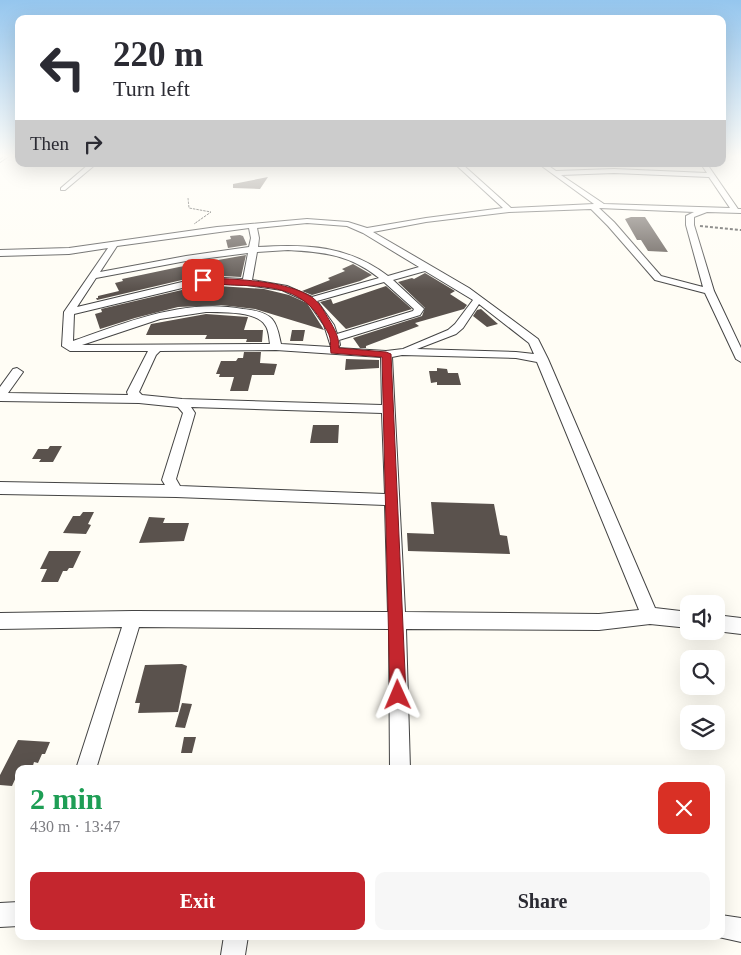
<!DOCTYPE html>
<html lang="en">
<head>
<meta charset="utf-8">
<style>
  body { margin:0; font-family:"Times New Roman",serif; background:#f7f7f7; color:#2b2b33; height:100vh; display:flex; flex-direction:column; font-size:19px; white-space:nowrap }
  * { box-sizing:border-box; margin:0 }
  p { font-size:16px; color:#7c7c81 }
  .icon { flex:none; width:28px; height:28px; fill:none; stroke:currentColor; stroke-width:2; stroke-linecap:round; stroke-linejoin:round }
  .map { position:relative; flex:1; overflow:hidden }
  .sheet { position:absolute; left:15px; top:765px; width:710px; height:175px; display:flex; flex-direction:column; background:#fff; border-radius:10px; box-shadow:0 5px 20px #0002 }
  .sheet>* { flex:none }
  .top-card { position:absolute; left:15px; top:15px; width:711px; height:152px; border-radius:10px; box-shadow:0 5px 20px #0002; background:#fff; color:#2b2b33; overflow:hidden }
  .buttons { position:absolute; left:680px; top:595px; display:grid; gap:10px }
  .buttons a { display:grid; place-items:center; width:45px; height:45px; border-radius:10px; background:#fff; box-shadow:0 5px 20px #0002; font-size:25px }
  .pin { position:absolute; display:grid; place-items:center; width:42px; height:42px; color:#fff; margin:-21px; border-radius:10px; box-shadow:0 2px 8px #0006 }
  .me { position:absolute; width:55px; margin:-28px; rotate:359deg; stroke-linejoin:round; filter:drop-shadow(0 0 4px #0008) }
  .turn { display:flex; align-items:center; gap:18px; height:105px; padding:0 15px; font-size:22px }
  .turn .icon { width:65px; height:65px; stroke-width:2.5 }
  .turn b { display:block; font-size:35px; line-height:42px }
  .then { display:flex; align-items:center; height:48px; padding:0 15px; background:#0003; gap:10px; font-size:19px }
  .round { display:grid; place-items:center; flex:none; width:52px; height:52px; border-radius:10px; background:#f7f7f7 }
  .headline { display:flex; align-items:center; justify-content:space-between; height:85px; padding:0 15px }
  h1 { font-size:30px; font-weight:800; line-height:38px; color:#1e9e55 }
  .button { display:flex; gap:10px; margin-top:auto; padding:10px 15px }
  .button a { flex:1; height:58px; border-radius:10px; background:#c4262e; color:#fff; font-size:20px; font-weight:800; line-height:58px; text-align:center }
  .button a+a { background:#f7f7f7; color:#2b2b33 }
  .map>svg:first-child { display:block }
</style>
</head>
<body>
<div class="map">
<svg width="741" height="955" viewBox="0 0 741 955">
  <rect width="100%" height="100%" fill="#fffdf5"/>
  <!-- building -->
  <path fill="#5a524d" d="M268 177 260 189 233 188V184Z
    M631 217H645L668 252 648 251 641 240H637L625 219Z
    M240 235 243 236 247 245 228 248 226 240 231 239 230 236Z
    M246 255 241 277 203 275 97 300 96 298H98V296L119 291 115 283 123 281 122 279 179 267Z
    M353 264 372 275 360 281 312 295 302 291 330 280 328 278 345 271 342 269Z
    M425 273 455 291 450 294 467 305 464 309 415 323 419 326 366 346V348H360L353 338 422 316 425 308 398 282 412 278 414 279Z
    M203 285 264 289 289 295 307 303 324 330 255 309 221 305 178 307 135 318 100 329 95 314 102 312 101 309Z
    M386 286 412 309 346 329 320 302 331 299 333 304Z
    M481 309 498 324 487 327 473 316 477 310Z
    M206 314 248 317 244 330H263L262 342H246L247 339H205L207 335H146L151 324Z
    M292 330H305L303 341H290Z
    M244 352H261L260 363 277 364 274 375H252L248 391H230L234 377H219L220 374H216L221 361H236L238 358H243Z
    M346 359 379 360V368L345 370Z
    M437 368 447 369 448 373H458L461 385H437V382L431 383 429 371H437Z
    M313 425H339L338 443H310Z
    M50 446H62L53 462H39L41 459H32L38 449H48Z
    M431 502 494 504 500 535 507 536 510 554 408 551 407 533 434 534Z
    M83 512H94L88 524 91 525 86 534 63 533 73 516H80Z
    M149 517 165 518 163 523H189L184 541 139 543Z
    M49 551H81L73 568H69L67 571H63L58 582H41L47 569H40Z
    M182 664 187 666 178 712 138 713 140 703H135L145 665Z
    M182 703 192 704 185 728 175 727Z
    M184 737H196L192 753H181Z
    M18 740 50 742 45 754H42L38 763 34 762 32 769H19V775H17L12 786 0 785V775Z"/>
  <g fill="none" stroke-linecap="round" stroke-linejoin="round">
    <defs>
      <path id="service" d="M5 156H9L0 162V160Z"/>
      <path id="minor" d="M89 164H96L65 190H61V188Z
        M455 164H462L511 208 594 204 539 164H546L556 171 614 169 707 173 701 164H707L738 209H741V213L707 212 694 217V225L714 291 741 348V362L736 359 705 293 655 280 608 226 591 209 509 212 426 222 373 232 469 288 538 339 548 359 655 608 689 612V628L650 624 599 630 406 629 410 769H390L389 629 139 627 96 769H76L122 627 0 629V613L133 611 388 612 385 505 176 497 0 494V482L165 485 162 480 183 413 178 407 139 403 0 401V387L13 369 17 368 23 372 8 393 128 395 127 392 148 351H70L62 346 64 312 108 248 69 254 0 256V250L69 248 217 227 307 219 348 222 367 228 426 218 503 208ZM614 173 709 177 730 208 604 204 561 175ZM599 208 694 212 686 216V225L703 287 661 276 614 222ZM307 223 347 226 363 233 419 267 388 276C347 245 307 244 258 247L259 238 257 228ZM249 228 251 238 249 247 186 256 100 272 117 246ZM288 250C325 252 350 255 379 278L312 297 287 286 252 280 257 252ZM248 253 243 279 203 277 77 307 96 278 186 261ZM425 271 473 300 455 324 448 330 403 349 386 351 337 348 340 345 339 340 420 315 424 309 422 307 393 280ZM384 282 414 309 413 311 337 334 334 325 317 301ZM203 283 247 285 282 290 308 302 324 325 331 347 281 344C279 336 278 326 272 319 265 312 253 310 243 309 185 298 127 322 73 341L74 314ZM479 304 529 343 534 354 516 352 417 349 456 334 463 328ZM206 312C220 312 257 311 265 325 269 330 269 338 270 344L82 345 160 319ZM276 350 381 357 382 405 182 399 142 395 139 392 156 355 160 351ZM402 355 516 358 537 362 639 610 599 614 405 612 392 357ZM191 407 382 413 385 494 180 486 176 479 195 413Z
        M716 615 741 618V634L716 631Z
        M19 902V926L0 927V903Z
        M721 915 741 918V942L714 936H721Z
        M224 936H248L245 955H221Z"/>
    </defs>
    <!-- service casing -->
    <use href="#service" stroke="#444" stroke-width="2"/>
    <!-- minor casing -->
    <use href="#minor" stroke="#444" stroke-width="2"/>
    <!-- path-far1 -->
    <path stroke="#333" stroke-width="1" stroke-dasharray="2.5 1" stroke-linecap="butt" d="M188 198 189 208 211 212 194 224"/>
    <!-- path -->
    <path stroke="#333" stroke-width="2" stroke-dasharray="3 2" stroke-linecap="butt" d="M700 226 741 230"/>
    <!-- service -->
    <use href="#service" fill="#fff" fill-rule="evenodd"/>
    <!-- minor -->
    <use href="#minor" fill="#fff" fill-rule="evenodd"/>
  </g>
  <!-- sky -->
  <linearGradient id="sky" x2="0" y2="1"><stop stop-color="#95c6ee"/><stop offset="0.54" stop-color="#fffefa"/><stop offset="1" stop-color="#fffefa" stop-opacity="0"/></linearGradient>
  <rect width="741" height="289" fill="url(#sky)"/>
  <!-- route -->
  <path fill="#c4262e" stroke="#7f191e" d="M203 278C234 279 287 280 313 298 321 304 326 315 331 323 336 332 339 338 339 348L386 352 391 354 406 695 404 701 398 703 393 701 390 695 382 357 331 353C330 348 331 343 330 338 329 333 325 328 323 324 298 275 245 290 200 282L199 280Z"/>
</svg>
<div class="buttons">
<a><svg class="icon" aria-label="sound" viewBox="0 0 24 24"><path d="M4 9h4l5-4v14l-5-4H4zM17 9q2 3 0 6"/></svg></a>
<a><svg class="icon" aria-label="search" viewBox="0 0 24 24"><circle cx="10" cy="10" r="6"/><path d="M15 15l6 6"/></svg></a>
<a><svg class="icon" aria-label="layers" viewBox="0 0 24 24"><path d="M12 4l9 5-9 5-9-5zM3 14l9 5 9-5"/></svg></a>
</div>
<div class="pin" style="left:203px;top:280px;background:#d93025"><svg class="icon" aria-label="arrive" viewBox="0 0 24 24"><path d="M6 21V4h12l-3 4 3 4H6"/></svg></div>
<svg class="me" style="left:398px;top:695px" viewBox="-20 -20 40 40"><path d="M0-17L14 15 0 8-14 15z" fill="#c4262e" stroke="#fff" stroke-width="4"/></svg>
<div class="top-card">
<div class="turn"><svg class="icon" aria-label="left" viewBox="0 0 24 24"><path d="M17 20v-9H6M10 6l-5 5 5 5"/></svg><div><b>220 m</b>Turn left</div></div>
<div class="then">Then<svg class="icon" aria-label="right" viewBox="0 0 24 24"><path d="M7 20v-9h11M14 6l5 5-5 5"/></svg></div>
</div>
<section class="sheet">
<div class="headline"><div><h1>2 min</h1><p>430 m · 13:47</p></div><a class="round" style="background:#d93025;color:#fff"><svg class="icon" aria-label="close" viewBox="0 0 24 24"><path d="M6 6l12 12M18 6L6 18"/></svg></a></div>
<div class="button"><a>Exit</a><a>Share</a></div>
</section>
</div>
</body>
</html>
